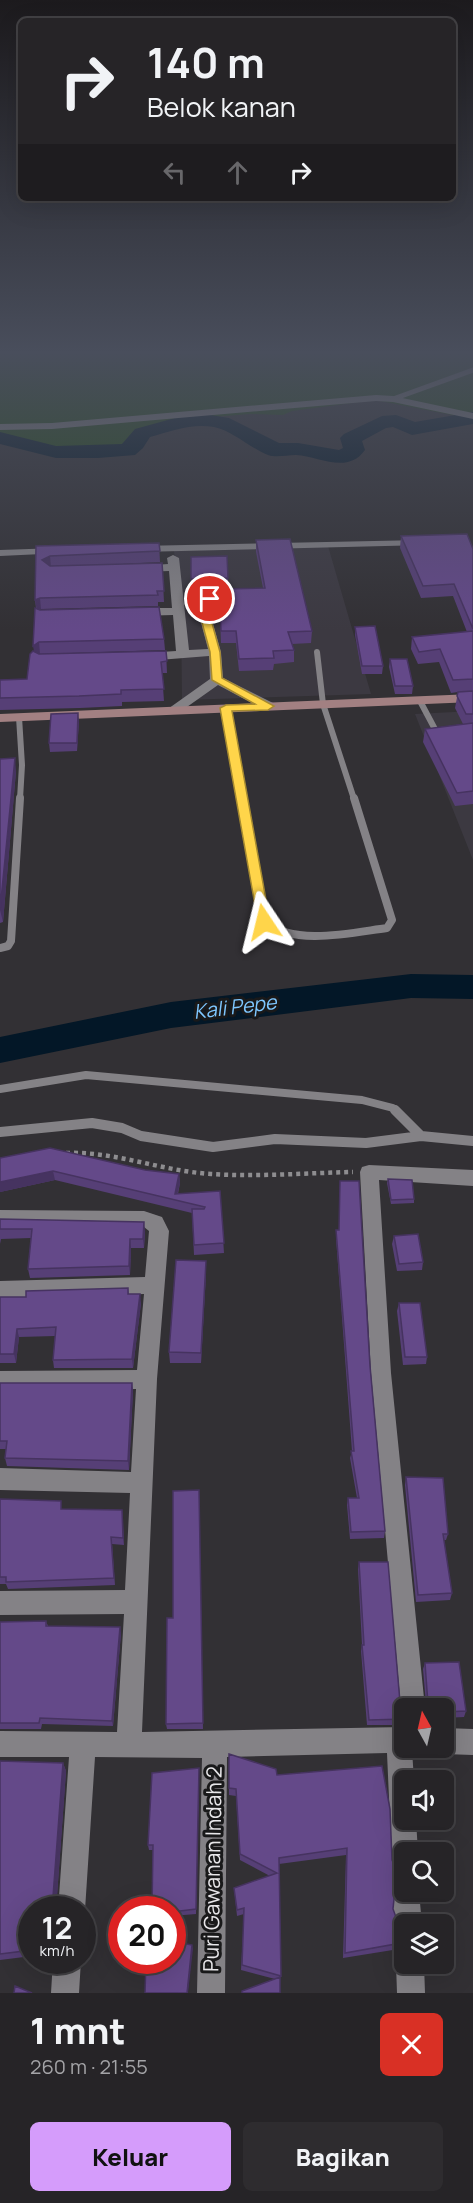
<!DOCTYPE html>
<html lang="id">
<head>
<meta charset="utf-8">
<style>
  body { margin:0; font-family:Manrope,sans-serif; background:#2e2c2f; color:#f1f3f6; height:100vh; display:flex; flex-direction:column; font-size:22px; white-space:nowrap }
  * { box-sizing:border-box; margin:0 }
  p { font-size:20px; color:#a4a4a7 }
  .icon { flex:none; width:33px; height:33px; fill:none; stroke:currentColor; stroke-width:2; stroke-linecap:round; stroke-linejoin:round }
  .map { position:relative; height:1993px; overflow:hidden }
  .details { display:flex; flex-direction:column; background:#262427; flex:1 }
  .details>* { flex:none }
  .guide { position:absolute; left:18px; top:18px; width:438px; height:183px; border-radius:9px; box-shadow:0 6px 24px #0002,0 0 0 2px #424144; background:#262427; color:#f1f3f6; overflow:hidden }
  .needle { width:39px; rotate:352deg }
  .buttons { position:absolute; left:394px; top:1698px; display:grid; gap:12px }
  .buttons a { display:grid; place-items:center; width:60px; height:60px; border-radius:9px; background:#262427; box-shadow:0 6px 24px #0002,0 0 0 2px #424144; font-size:30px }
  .speed { position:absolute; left:18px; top:1896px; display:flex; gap:12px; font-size:30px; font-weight:700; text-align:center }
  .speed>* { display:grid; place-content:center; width:78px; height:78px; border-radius:50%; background:#262427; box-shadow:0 6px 24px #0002,0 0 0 2px #424144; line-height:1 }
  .speed small { font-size:15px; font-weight:400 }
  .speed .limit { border:9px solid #d22; background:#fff; color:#111 }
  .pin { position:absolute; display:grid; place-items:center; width:51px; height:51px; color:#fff; margin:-26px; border:3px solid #fff; border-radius:50%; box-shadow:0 2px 6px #0007 }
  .me { position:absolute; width:66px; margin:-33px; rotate:350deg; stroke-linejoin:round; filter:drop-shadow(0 0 4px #0008) }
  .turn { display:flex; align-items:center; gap:21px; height:126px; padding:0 30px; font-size:27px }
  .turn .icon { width:78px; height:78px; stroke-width:2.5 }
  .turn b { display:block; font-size:42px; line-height:51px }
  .lanes { display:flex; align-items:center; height:57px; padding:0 30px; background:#0003; justify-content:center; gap:30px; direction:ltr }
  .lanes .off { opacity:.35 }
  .round { display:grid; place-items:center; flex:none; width:63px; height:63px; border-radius:9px; background:#2e2c2f }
  .summary { display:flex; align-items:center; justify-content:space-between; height:102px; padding:0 30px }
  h1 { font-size:36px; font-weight:800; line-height:45px }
  .button { display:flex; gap:12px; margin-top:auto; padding:12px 30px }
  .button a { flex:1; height:69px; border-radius:9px; background:#d59cfb; color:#111; font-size:24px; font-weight:800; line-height:69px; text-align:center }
  .button a+a { background:#2e2c2f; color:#f1f3f6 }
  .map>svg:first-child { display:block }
</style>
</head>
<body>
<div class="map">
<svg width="473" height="1993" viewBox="0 0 473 1993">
  <rect width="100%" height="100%" fill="#323034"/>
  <!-- built -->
  <path fill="#3c3941" d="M328 546 371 694 182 700 181 611 174 551Z
    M473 711V860L415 714Z"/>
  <!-- green -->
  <path fill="#244a17" d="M0 351H473V419L375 400 292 411 283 415 250 414 178 420 172 429C149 429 150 433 135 446L105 450 0 443Z"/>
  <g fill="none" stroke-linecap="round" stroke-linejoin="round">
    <!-- river -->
    <path fill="#031727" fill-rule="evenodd" d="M473 412V424L412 435 393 427 386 428 362 441 365 450C347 475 319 456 296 455 286 455 277 458 268 455 250 448 233 431 214 427 192 423 171 431 150 437L143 448 135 455 98 458H56L0 444V432L56 446 122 444 135 429 186 415 204 414 229 418 279 443H298L339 450 343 448 340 438 344 434 382 416 396 415 415 422Z
      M411 974 473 975V999L411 998 171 1028 0 1063V1037L171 1002Z"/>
    <!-- path -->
    <path stroke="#8e8d90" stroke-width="4.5" stroke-dasharray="4 4" stroke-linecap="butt" d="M66 1153C115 1151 161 1171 211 1174 258 1177 306 1173 353 1172"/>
    <!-- service-far3 -->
    <path stroke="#848286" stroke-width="5" d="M393 399 473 370"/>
    <!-- service-far2 -->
    <path stroke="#848286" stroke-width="6" d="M317 652 323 704 354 799
      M420 701 437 733H443
      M226 708 242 799
      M19 717 22 765 20 799"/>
    <!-- service-far1 -->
    <path stroke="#848286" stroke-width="8" d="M242 798 264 922C296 946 350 933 387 928L392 920 354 798
      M0 948 8 946 11 941 20 798
      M0 1089 86 1075 362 1100 393 1108 397 1112"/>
    <!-- service -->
    <path stroke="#848286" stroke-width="10" d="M395 1110 421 1136
      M0 1132 92 1123 122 1128 141 1136 213 1147 275 1139 366 1143 421 1136 473 1141"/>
    <!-- minor -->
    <path fill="#848286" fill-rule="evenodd" d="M376 395 393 396 473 413V419L393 402 376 401 52 429 0 430V424L52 423Z
      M422 540 426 541V545L139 552 133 549 139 546Z
      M59 548 65 551 63 553 0 556V550Z
      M173 555 179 558 189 650 208 649 196 604 215 593H223V599L208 606 221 652 223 678 273 703V709H263L218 685 177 714H167L165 711 210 679 209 656 146 661 140 657 146 653 176 651 173 615 137 616 131 612 137 608H172L169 571 141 572 135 569 141 566 168 564 167 558Z
      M369 1165 473 1170V1186L379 1180 391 1373 425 1708H405V1717L401 1708 371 1373 360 1172 362 1167Z
      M0 1210 144 1211 162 1217 169 1231 157 1379 142 1732 405 1727V1748H414L412 1750 414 1780H405V1820H416L418 1852H405V1892H419L422 1924H405V1936L398 1934C392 1918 390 1898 397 1883L405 1879 396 1875 392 1866 387 1753 227 1757 225 1993H197L202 1758 95 1757 85 1910 82 1915V1910H58L69 1757H0V1731L117 1732 124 1614 0 1615V1591L125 1590 130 1493 0 1490V1468L131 1472 136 1389 0 1391V1371L137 1370 144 1294 0 1299V1281L145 1277 149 1231 144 1227 0 1226Z
      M444 1728 473 1729V1755L444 1754 435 1750 434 1748H444Z
      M405 1952V1964H424L425 1993H397L396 1964 400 1954Z
      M53 1960H81L79 1993H51Z"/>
    <!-- secondary -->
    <path fill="#a28082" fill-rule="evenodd" d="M473 694V702L0 722V714Z"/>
  </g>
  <!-- wall -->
  <path fill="#563f76" d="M401 536 473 549V804L455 806 423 742 425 729 463 724 455 708 458 692 451 693 439 662 418 664 411 649 412 637 467 632 453 596 421 598 400 548Z
    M256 540 312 631 311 643 292 644 294 650V662L274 664 273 670 239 671 236 643H221L219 591 263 588 256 552Z
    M159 543 160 562 102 565 162 563 164 602H158V606L41 609 39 610 164 639 165 650 39 654 166 651 167 673H162L164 701 122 702V706L80 708 0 710V680L27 679 34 652 36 608 35 600 36 546Z
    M191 557 228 578V586L192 587Z
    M355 627 383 666 382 674H362L355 635Z
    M390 659 413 686 412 694H395L389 667Z
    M79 721 77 751 50 752 49 743Z
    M0 759 16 771 3 922 0 923Z
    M0 1158 179 1174 180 1183 178 1194 220 1191 224 1253 194 1255 192 1213 55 1180 0 1192Z
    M388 1179 414 1199V1203L391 1204 387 1183Z
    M340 1181 370 1366 385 1531 384 1538 350 1539 347 1505 348 1498H357L350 1458 352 1451 336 1238V1230H339Z
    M0 1219 145 1231 144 1248H131L130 1275 30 1278 28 1269 31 1238 1 1239 0 1244Z
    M394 1236 423 1262 422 1270 397 1271 392 1244Z
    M206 1261V1273L201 1363H170L169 1352Z
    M128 1288 129 1294 141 1303 133 1368H54L53 1360 55 1336 19 1337 16 1363H0V1297H26Z
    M399 1303 427 1357 426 1364 403 1365 397 1311Z
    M0 1383H132L133 1391 129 1470 7 1466 5 1458 6 1449H0Z
    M406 1477 448 1534 446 1540H444L452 1593 450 1600 416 1602 405 1485Z
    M199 1490 203 1729H167L166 1724 173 1618Z
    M0 1499 63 1509 122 1510 124 1545 112 1544 115 1585 8 1589 6 1584H0Z
    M359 1562 400 1702 405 1712V1725H367L361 1651 362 1645 358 1569Z
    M46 1621 48 1626 121 1633 113 1726 42 1724 41 1729H0V1622Z
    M425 1663 466 1711 464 1717 444 1718V1708H408L409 1704H426L423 1669Z
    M229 1754 277 1775 382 1766 393 1909 401 1943 399 1949 343 1958 346 1855 279 1864 280 1993 275 1979 241 1970 244 1914 237 1916 234 1888 270 1876 240 1860 236 1796 229 1795Z
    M0 1761 63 1763 66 1771 56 1910H32V1956L0 1960Z
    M199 1773 196 1914 172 1916V1910L153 1850H149L148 1845Z"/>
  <!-- shaded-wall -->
  <path fill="#463360" d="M50 556 51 567 42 560Z
    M40 598 41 609 37 611 35 600Z
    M39 642 40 654 35 657 33 646Z
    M78 713 79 721 77 751V743Z
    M15 758 16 771 3 922 0 910Z
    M53 1171 55 1180 0 1192V1182Z
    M179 1174 180 1183 176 1200 175 1194Z
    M144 1222 145 1231 144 1248 143 1239Z
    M130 1239 131 1248 130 1275 129 1266Z
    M206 1261V1273L201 1363V1353Z
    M140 1294 141 1303 133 1368 132 1359Z
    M17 1329 19 1337 16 1363 14 1354Z
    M132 1383 133 1391 129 1470 128 1461Z
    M122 1510 123 1517 124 1545 123 1538Z
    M120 1627 121 1633 113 1726 112 1721Z
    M63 1763 66 1771 56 1910H52Z
    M192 1945 193 1949 188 1993H187Z"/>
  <!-- building -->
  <path fill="#644989" stroke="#463360" stroke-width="1.5" d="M467 534 473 549V629L454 584 423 586 401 536Z
    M290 539 312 631 288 632 294 650 273 651 274 658 239 659 236 631H221L219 591 224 589 265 588 256 540Z
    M159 543 160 551 50 556 42 560 50 566 162 563 164 591H157L158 595 40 598 35 600 36 546Z
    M227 556 228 578 191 579V557Z
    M159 607 164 639 39 642 33 646 35 608 40 610Z
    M375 626 383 666H362L355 627Z
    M473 631V679L453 680 440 649 419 652 412 637Z
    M33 651 39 654 166 651 167 661 161 662 164 689 121 690V694L79 696 0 698V680L27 679 30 654Z
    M390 659H407L413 686H395Z
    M473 691V714H466L457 696 458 692Z
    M78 713 77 743H49L51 714Z
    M473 723V791L457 793 425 729Z
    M15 758 0 910V759Z
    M50 1148 145 1170 179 1174 175 1194 220 1191 224 1243 194 1245 192 1209H204L205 1207 53 1171 0 1182V1158Z
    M388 1179 412 1180 414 1199 391 1200Z
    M340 1181H359L370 1366 385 1531 351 1532 348 1498H359L351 1451H354L336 1230H339Z
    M0 1219 144 1222 143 1239H130L129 1266 28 1269 32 1229H0Z
    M418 1234 423 1262 399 1264 394 1236Z
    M176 1260 206 1261 201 1353 169 1352Z
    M128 1288V1294H140L132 1359 53 1360 56 1327 17 1329 14 1354H0V1297H26V1291Z
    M399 1303H420L427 1357H405Z
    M0 1383H132L128 1461 5 1458 7 1441H0Z
    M406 1477 443 1478 448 1534H443L452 1593 418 1595Z
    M199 1490 203 1723 166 1724 167 1618H173V1491Z
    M0 1499 61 1501V1509L122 1510 123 1538 111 1537 114 1578 6 1582V1577H0Z
    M359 1562H388L400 1702 405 1712V1719L369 1720 362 1645H364Z
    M46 1621V1626L120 1627 112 1721 40 1718 39 1723H0V1622Z
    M459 1662 466 1711 444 1712V1708H408L409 1704H428L425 1663Z
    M229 1754 276 1769 277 1775 382 1766 390 1809 392 1860 397 1870 393 1909 401 1931V1943L345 1953 347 1848 279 1858 281 1976 242 1965 244 1908 237 1910 234 1888 277 1873 240 1854 236 1789 229 1788Z
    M0 1761 63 1763 52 1910H32V1950L0 1954Z
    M199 1768 196 1909 172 1912V1910H152L153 1845H148L152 1773Z
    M172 1941 192 1945 187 1993H145L146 1960H172Z
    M280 1977V1993H242V1991Z
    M15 1986 32 1993H14Z"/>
  <!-- sky -->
  <linearGradient id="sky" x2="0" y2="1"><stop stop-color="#1c1a1d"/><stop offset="0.56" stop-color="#494e5c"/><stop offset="1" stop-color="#494e5c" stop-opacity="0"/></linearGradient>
  <rect width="473" height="630" fill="url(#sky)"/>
  <!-- route -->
  <path fill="#ffd54a" stroke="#a68a30" stroke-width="1.5" d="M210 596 215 599 207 605 220 652 222 678 274 706 268 710 232 711 270 922 264 926 258 922 220 708 226 705 255 704 212 680 210 652 197 604Z"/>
  <g text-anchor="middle" stroke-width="6" stroke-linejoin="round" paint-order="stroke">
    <!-- water labels -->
    <g font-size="20" font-style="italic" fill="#7ec7ff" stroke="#19191a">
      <text transform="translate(235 1007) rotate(-7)" y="7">Kali Pepe</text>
    </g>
    <!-- near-street labels -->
    <g font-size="21" fill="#e8e7ea" stroke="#19191a">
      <text transform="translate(213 1869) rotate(-89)" y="7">Puri Gawanan Indah 2</text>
    </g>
  </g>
</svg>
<div class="buttons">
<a><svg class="needle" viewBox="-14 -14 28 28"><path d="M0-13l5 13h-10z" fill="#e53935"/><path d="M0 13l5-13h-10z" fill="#a4a4a7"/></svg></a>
<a><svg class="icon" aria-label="sound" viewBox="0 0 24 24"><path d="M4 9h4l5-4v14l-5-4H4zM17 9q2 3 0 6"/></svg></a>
<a><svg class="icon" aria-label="search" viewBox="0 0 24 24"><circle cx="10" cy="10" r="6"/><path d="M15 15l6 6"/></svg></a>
<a><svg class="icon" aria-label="layers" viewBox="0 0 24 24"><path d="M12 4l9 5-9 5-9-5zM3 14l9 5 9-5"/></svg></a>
</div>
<div class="speed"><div>12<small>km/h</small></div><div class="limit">20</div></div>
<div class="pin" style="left:210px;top:599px;background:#d93025"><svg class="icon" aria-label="arrive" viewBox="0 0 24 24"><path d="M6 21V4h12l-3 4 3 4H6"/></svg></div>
<svg class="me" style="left:264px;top:922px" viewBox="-20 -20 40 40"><path d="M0-17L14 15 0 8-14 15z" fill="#ffd54a" stroke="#fff" stroke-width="4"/></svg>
<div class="guide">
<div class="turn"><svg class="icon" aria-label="right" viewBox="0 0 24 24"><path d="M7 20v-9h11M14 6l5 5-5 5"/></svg><div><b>140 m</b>Belok kanan</div></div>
<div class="lanes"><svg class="icon off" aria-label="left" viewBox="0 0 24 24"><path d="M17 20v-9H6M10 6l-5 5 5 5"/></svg><svg class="icon off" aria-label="ahead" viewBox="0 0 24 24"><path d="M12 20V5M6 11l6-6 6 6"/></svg><svg class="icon" aria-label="right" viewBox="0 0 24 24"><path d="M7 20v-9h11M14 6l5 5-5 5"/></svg></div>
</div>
</div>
<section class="details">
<div class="summary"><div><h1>1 mnt</h1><p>260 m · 21:55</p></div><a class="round" style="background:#d93025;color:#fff"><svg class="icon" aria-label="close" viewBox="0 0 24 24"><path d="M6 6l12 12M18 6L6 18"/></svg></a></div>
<div class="button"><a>Keluar</a><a>Bagikan</a></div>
</section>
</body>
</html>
